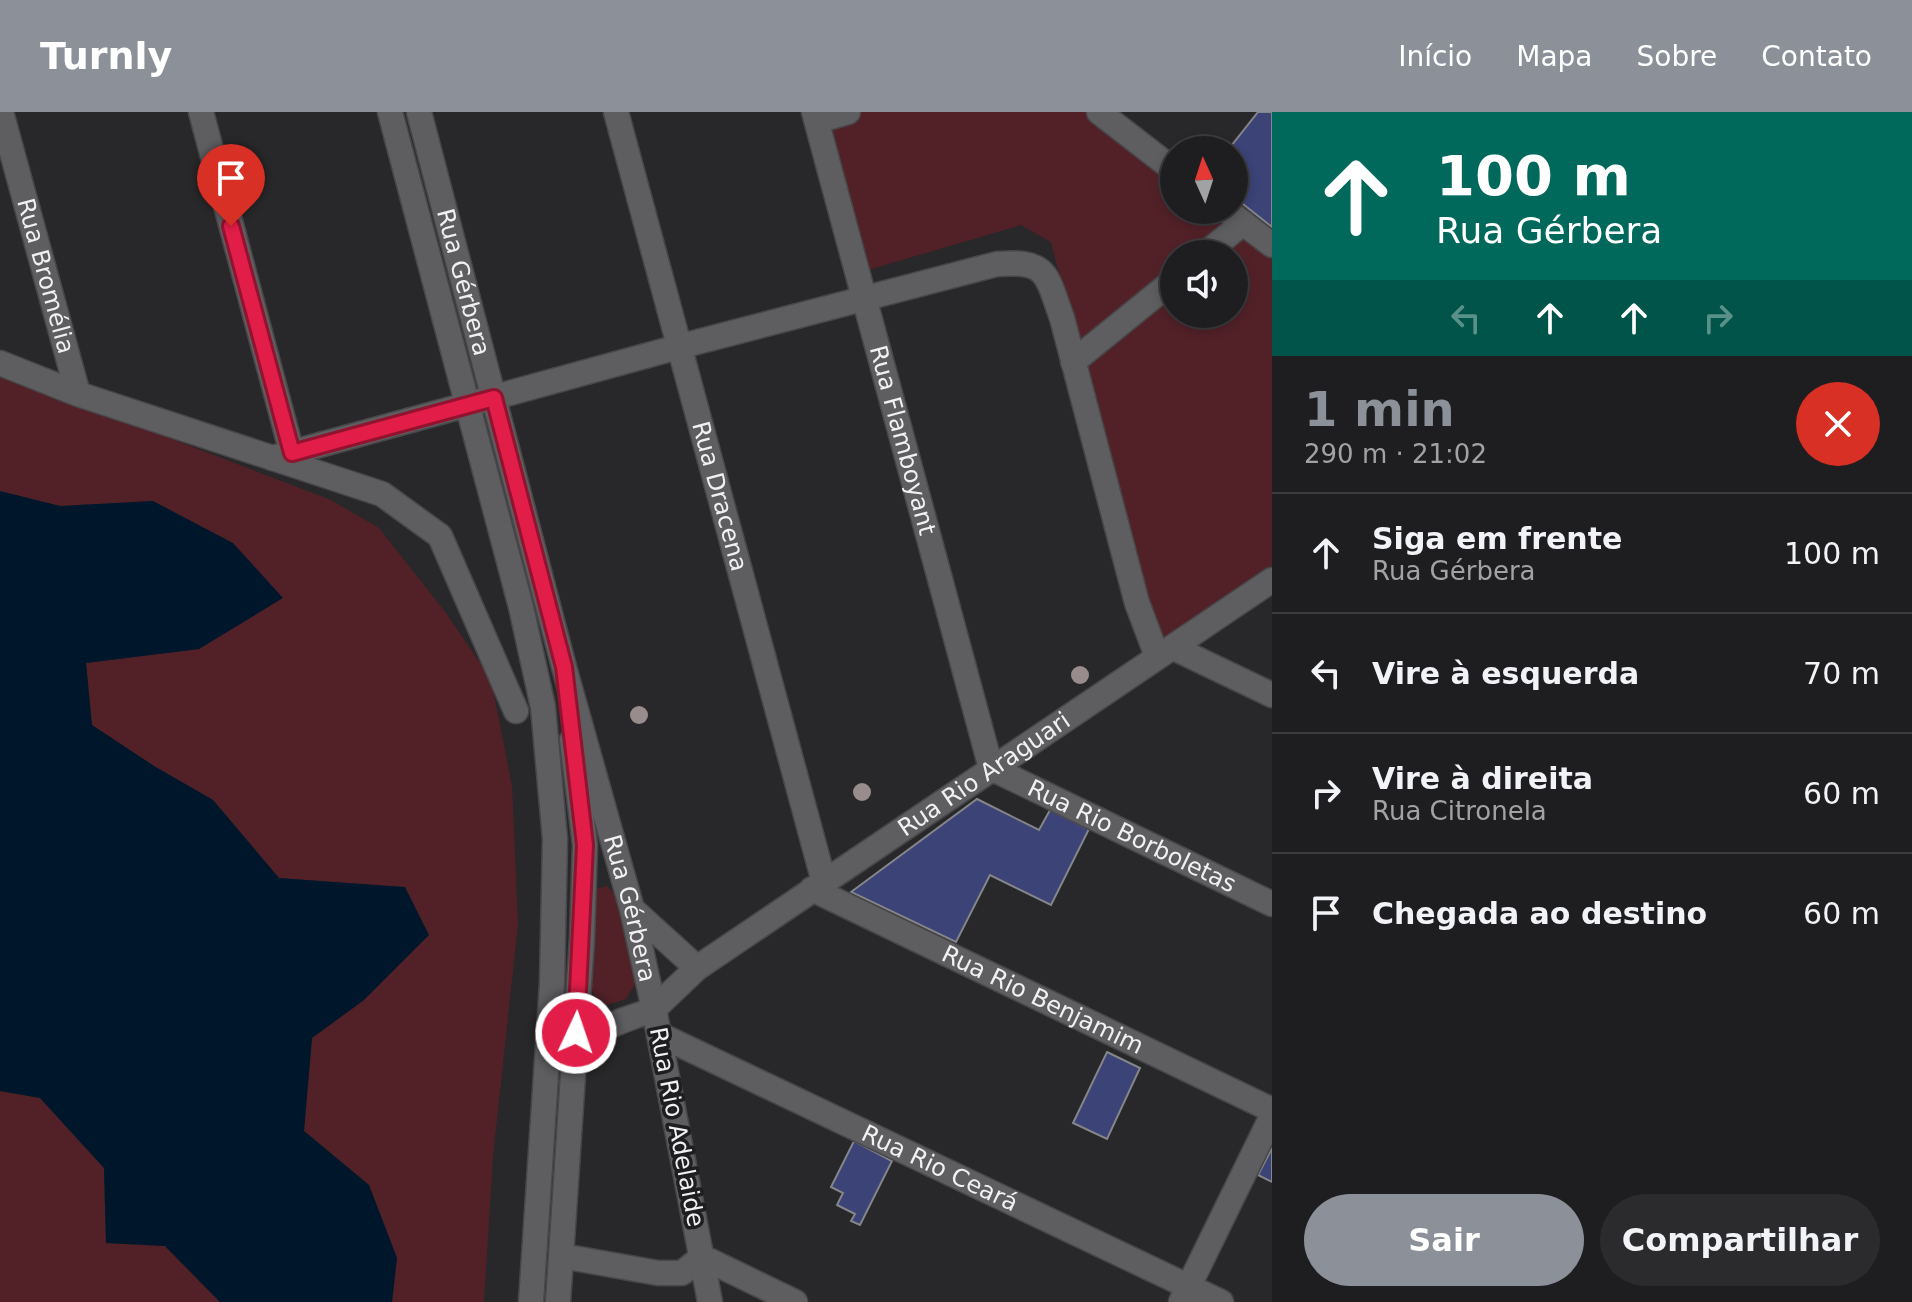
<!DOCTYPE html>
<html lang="pt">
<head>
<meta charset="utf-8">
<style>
  body { margin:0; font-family:"DejaVu Sans",sans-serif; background:#2b2a2c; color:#f1f3f6; height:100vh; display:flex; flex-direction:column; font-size:30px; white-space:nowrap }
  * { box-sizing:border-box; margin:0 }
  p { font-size:26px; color:#a1a2a4 }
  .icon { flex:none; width:44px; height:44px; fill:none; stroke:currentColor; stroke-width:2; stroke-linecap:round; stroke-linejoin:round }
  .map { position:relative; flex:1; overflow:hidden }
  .details { display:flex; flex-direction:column; background:#1e1d1f; width:640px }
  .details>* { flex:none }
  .top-card { background:#00695c; color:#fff; overflow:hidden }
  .needle { width:52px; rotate:357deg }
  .fabs { position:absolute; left:1160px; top:24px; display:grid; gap:16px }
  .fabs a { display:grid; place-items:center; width:88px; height:88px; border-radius:50%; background:#1e1d1f; box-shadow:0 4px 12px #0003,0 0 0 2px #3c3b3d; font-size:40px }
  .pin { position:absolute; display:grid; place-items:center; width:68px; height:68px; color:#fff; margin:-82px -34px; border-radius:50% 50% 50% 0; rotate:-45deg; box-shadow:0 0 8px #0007 }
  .pin .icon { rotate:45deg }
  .me { position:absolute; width:88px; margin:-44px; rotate:3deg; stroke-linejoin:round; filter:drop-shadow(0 0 6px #0008) }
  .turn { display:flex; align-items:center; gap:28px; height:168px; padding:0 32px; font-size:36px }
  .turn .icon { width:104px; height:104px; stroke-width:2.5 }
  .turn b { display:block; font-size:56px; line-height:68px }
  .lanes { display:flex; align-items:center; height:76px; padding:0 32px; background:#0003; justify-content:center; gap:40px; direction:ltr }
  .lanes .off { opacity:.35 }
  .round { display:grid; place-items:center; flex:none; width:84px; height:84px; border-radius:42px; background:#2b2a2c }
  .headline { display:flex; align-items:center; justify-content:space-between; height:136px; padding:0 32px }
  h1 { font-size:48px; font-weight:700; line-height:60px; color:#8c9099 }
  .primary-button { display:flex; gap:16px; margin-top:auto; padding:16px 32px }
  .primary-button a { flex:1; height:92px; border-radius:48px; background:#8c9099; color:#fff; font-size:32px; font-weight:700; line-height:92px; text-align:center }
  .primary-button a+a { background:#2b2a2c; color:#f1f3f6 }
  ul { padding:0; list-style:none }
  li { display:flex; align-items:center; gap:24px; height:120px; padding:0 32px; border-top:2px solid #3c3b3d }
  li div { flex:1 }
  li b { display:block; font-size:30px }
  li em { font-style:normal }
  header { display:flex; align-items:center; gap:48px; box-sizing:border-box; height:112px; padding:0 40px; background:#8c9099; color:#fff }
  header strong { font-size:38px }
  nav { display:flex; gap:44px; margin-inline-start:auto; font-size:28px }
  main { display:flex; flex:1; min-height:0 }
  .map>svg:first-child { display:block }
</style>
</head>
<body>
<header>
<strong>Turnly</strong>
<nav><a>Início</a><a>Mapa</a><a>Sobre</a><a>Contato</a></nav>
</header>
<main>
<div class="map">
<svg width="1272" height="1190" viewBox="0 0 1272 1190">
  <rect width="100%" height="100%" fill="#282729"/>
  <!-- green -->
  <path fill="#522128" d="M862 0H1097L1174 63V98H1216L1233 112 1196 142H1174V160L1079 237 1051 130 1021 113 868 158 826 15Z
    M1243 111 1272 133V466L1157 544 1073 250 1174 168V202H1234V142H1205Z
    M0 261 331 388 379 416 446 501 491 567 512 674 518 812 493 1044 484 1190H392L397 1146 369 1073 304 1019 312 926 364 888 405 776 279 766 213 688 154 654 92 613 86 551 199 537 282 486 153 389 60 394 0 379Z
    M607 774 614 781 636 870 626 887 607 893 595 885 589 872 595 784 596 777Z
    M0 979 40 986 104 1056 106 1131 165 1134 220 1190H0Z"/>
  <!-- water -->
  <path fill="#00172b" d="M0 379 60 394 153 389 233 431 283 486 199 537 86 551 92 613 154 654 213 688 279 766 405 775 429 823 364 888 312 926 304 1019 369 1073 397 1146 392 1190H220L165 1134 106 1131 104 1056 40 986 0 979Z"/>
  <!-- building -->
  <path fill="#3b4377" stroke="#858689" stroke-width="2" d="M1258 0H1272V115L1234 85V38H1228Z
    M977 687 1039 718 1050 698 1089 717 1051 793 990 763 956 830 851 780Z
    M1107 940 1140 956 1107 1027 1073 1011Z
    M854 1029 892 1049 860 1113 851 1109 855 1102 837 1093 843 1081 831 1075Z
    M1272 1036V1070L1258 1063Z"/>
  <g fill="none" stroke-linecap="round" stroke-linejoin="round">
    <defs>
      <g id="minor">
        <path id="s1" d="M1 0 78 282"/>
        <path d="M201 0 292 341"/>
        <path d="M390 0 521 495 543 595 555 727 552 872 531 1190"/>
        <path id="s2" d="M419 0 564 555 632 797 654 897C612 914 599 910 575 952"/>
        <path id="s3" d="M616 0 824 770"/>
        <path id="s4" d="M814 0 991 656 1272 792"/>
        <path d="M1099 0 1174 58"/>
        <path d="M817 9 848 0"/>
        <path d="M1226 98 1272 133"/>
        <path d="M1205 142 1243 111"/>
        <path d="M1073 250 1174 168"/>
        <path d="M0 251 78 282 382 382 440 424 516 599"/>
        <path d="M272 346 678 235 997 152C1049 148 1046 163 1062 206L1137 491 1157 544"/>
        <path d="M1174 536 1272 583"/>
        <path id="s5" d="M812 777 1272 998"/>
        <path d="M632 797 697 856"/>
        <path id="s6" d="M660 923 1221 1190"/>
        <path d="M562 1144 658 1161H682L702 1145 795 1190"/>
        <path d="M558 1190 582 827 585 733 572 628"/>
        <path id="s7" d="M710 1190 654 897 697 856 1272 468"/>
        <path d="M1181 1190 1272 1004"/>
      </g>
    </defs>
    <!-- minor casing -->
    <use href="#minor" stroke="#474648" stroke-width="27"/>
    <!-- minor -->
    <use href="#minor" stroke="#5e5d60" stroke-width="24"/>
  </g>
  <!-- trees -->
  <g fill="#988c8d">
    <circle cx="1080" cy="563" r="9"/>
    <circle cx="639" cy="603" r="9"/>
    <circle cx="862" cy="680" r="9"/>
  </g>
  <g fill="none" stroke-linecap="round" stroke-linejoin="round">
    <defs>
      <path id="route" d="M231 114 292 341 494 286 564 555 585 733 576 921"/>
    </defs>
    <!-- route casing -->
    <use href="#route" stroke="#92132f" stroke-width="20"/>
    <!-- route -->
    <use href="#route" stroke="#e11d48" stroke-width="14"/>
  </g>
  <g text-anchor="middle" stroke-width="7" stroke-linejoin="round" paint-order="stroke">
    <!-- street labels -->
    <g font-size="24" fill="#f1f0f2" stroke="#1e1d20">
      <text dy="8" stroke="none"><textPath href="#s1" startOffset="170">Rua Bromélia</textPath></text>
      <text dy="8" stroke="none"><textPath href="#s2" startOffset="176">Rua Gérbera</textPath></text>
      <text dy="8" stroke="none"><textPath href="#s4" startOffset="340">Rua Flamboyant</textPath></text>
      <text dy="8" stroke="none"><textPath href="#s3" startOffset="398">Rua Dracena</textPath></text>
      <text dy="8" stroke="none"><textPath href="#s7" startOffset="704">Rua Rio Araguari</textPath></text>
      <text dy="8" stroke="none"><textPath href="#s4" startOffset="836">Rua Rio Borboletas</textPath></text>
      <text dy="8" stroke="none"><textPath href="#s2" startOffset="824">Rua Gérbera</textPath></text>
      <text dy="8" stroke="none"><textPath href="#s5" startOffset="256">Rua Rio Benjamim</textPath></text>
      <text transform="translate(677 1015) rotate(79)" y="8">Rua Rio Adelaide</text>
      <text dy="8" stroke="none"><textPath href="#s6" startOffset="310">Rua Rio Ceará</textPath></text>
    </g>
  </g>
</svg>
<div class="fabs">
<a><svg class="needle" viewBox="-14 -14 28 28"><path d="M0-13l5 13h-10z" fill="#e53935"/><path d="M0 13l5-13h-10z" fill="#a1a2a4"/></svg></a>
<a><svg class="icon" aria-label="sound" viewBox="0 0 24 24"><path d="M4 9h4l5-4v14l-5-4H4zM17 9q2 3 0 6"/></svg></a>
</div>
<div class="pin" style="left:231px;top:114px;background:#d93025"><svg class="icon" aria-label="arrive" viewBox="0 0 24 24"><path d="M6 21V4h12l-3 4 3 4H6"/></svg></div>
<svg class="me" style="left:576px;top:921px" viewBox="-20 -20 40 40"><circle r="17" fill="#e11d48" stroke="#fff" stroke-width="3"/><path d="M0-11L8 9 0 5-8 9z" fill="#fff"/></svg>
</div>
<section class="details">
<div class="top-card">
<div class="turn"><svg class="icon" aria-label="ahead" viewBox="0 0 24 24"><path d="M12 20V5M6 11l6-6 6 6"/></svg><div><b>100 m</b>Rua Gérbera</div></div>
<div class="lanes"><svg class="icon off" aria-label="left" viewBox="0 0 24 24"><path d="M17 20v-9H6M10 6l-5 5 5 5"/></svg><svg class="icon" aria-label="ahead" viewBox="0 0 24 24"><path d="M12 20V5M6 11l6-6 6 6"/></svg><svg class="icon" aria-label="ahead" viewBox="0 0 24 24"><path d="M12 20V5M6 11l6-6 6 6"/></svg><svg class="icon off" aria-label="right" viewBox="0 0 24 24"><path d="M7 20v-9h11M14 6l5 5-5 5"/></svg></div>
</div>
<div class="headline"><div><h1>1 min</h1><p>290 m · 21:02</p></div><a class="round" style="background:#d93025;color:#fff"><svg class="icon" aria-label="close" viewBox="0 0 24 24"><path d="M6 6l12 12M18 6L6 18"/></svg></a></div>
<ul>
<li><svg class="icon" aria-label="ahead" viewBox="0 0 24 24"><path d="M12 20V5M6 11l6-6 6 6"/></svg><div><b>Siga em frente</b><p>Rua Gérbera</p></div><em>100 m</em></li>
<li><svg class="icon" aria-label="left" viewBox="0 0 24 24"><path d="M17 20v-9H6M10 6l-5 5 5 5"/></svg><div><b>Vire à esquerda</b></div><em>70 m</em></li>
<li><svg class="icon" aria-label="right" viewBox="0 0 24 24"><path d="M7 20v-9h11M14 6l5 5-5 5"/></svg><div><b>Vire à direita</b><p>Rua Citronela</p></div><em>60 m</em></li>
<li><svg class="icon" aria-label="arrive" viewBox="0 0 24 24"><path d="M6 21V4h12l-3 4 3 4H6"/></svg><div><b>Chegada ao destino</b></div><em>60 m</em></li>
</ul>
<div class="primary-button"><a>Sair</a><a>Compartilhar</a></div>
</section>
</main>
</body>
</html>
